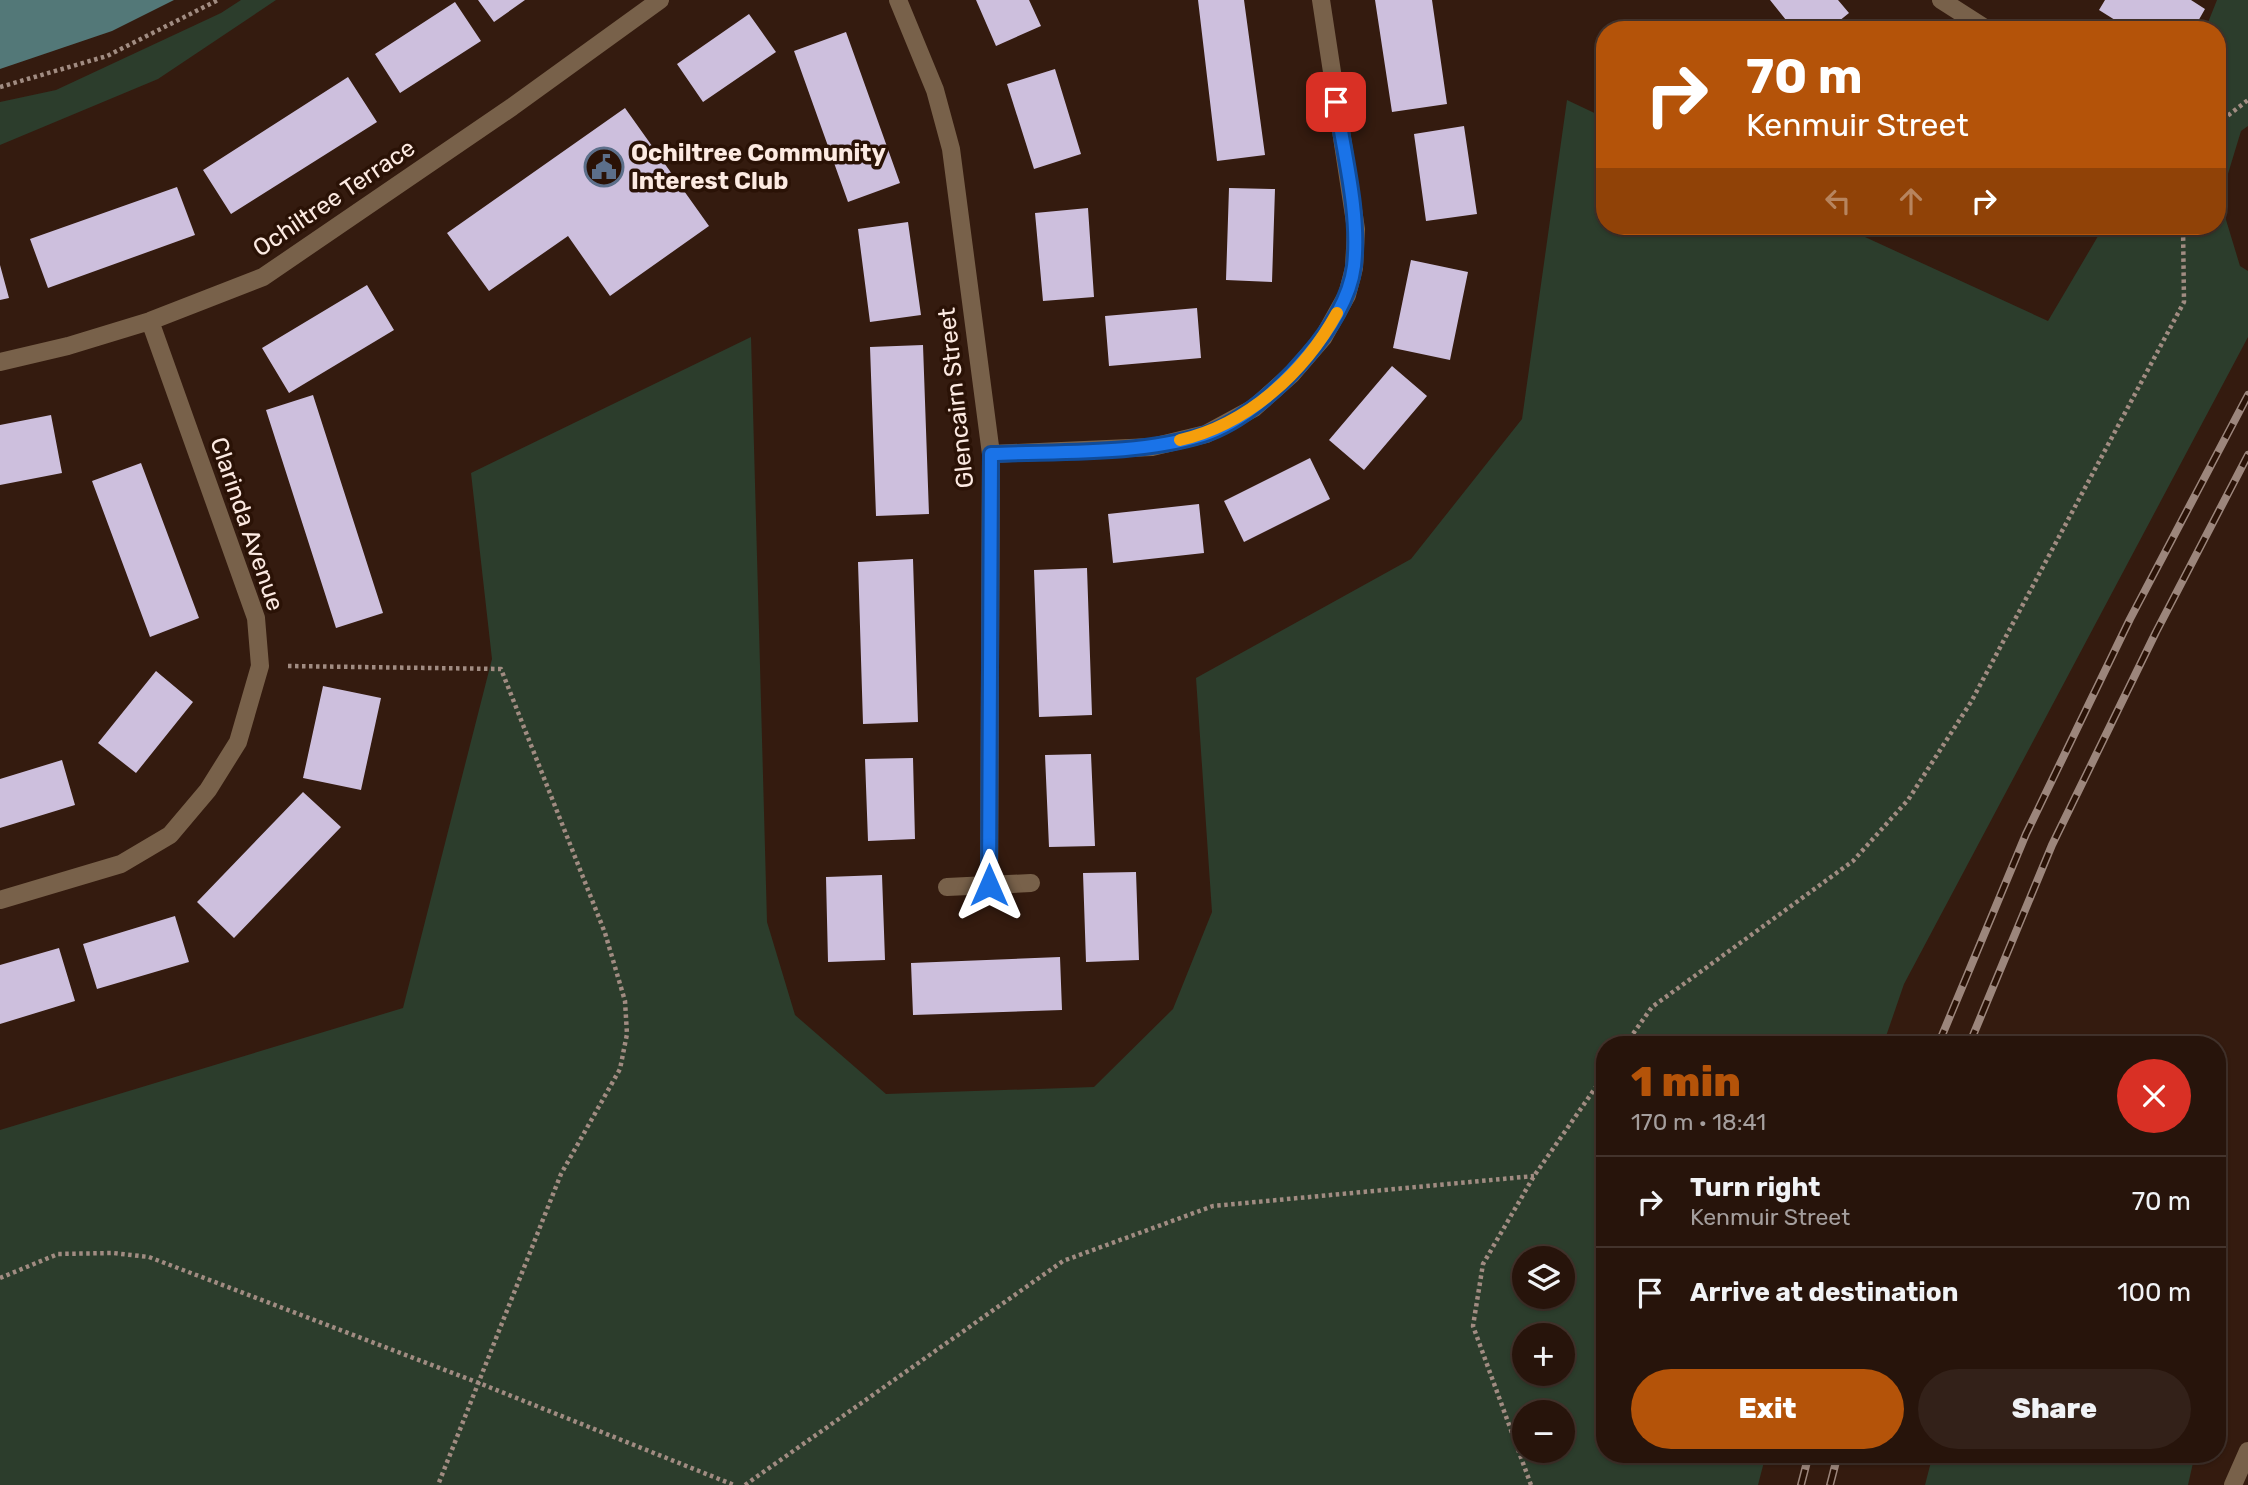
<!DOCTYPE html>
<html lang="en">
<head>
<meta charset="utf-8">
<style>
  body { margin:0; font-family:Rubik,sans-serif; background:#332119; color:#f1f3f6; height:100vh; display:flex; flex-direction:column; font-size:26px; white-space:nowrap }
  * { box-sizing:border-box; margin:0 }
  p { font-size:23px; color:#a49e9d }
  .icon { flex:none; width:38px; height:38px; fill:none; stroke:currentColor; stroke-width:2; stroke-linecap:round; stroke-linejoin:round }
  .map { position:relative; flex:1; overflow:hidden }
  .sheet { position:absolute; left:1596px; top:1036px; width:630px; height:427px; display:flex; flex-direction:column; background:#27140b; border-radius:28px; box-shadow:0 2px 5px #0004,0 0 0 2px #43332c }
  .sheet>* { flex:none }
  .top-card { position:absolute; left:1596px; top:21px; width:630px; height:214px; border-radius:28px; box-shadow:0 2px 5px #0004,0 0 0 2px #43332c; background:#b45309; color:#fff; overflow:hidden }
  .controls { position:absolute; left:1512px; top:1246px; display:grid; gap:14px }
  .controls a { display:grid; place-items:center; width:63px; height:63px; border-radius:50%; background:#27140b; box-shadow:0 2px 5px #0004,0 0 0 2px #43332c; font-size:35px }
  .pin { position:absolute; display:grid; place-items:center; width:60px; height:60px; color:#fff; margin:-30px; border-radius:14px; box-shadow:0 4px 10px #0006 }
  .me { position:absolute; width:77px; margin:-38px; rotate:0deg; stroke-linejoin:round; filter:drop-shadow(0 0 5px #0008) }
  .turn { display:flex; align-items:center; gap:24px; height:147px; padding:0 35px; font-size:32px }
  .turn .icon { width:91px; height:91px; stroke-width:2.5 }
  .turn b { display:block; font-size:49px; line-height:60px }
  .lanes { display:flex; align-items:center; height:66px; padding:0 35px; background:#0003; justify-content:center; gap:35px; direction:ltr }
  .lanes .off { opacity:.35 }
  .round { display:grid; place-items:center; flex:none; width:74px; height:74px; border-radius:37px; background:#332119 }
  .headline { display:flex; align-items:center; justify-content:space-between; height:119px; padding:0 35px }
  h1 { font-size:42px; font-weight:800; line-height:52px; color:#b45309 }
  .action { display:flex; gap:14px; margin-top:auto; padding:14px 35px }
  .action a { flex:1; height:80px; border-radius:42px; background:#b45309; color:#fff; font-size:28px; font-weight:800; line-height:80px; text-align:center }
  .action a+a { background:#332119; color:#f1f3f6 }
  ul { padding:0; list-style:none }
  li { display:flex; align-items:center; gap:21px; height:91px; padding:0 35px; border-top:2px solid #43332c }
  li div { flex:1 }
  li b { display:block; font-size:26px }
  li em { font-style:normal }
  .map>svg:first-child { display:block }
</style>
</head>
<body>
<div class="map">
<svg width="2248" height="1485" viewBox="0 0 2248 1485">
  <rect width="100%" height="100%" fill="#341b0f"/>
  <!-- green -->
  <path fill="#2c3d2c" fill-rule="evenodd" d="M241 0H276L158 79 0 145V102L56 90 221 13Z
    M2217 0H2248V126L2241 131 2220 200 2240 266 2248 271V337L1904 984 1883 1045H1605V1454H1766L1758 1485H0V1130L403 1008 492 659 471 473 751 337 767 922 795 1015 886 1094 1094 1087 1173 1009 1212 912 1196 678 1411 559 1522 419 1567 100 1605 118V226H1841L2048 321 2104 226H2217V30H2205ZM1563 1258V1297H1524V1258ZM1524 1335H1563V1374H1524ZM1524 1412H1563V1451H1524Z
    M1933 1454H2195L2188 1485H1925Z"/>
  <!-- water -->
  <path fill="#537878" d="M0 0H174L112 31 0 69Z"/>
  <!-- building -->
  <path fill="#cdbfdd" d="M478 0H525L494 22Z
    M976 0H1029L1041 26 996 46Z
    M1198 0H1244L1265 155 1217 161Z
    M1375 0H1432L1447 104 1392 112Z
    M1770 0H1838L1849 13 1828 30H1794Z
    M2105 0H2191L2205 9 2193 30H2131L2099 10Z
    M455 2 481 41 400 93 375 54Z
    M749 14 776 52 703 102 677 64Z
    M846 32 900 183 848 202 794 51Z
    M1055 69 1081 154 1034 169 1007 84Z
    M348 77 377 122 231 214 203 170Z
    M625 108 709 226 610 296 568 236 489 291 447 233Z
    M1464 126 1477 214 1426 221 1414 134Z
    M177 187 195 235 48 288 30 239Z
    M1229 188 1275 189 1272 282 1226 280Z
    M1088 208 1094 297 1043 301 1035 213Z
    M908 222 921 315 870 322 858 229Z
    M1411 260 1468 272 1450 360 1393 348Z
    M0 265 9 298 0 300Z
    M367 285 394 330 289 393 262 348Z
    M1197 308 1201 358 1109 366 1105 316Z
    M923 345 929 514 876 516 870 347Z
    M1392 366 1427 396 1364 470 1329 440Z
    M313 395 383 613 336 628 266 410Z
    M51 415 62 473 0 485V425Z
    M1310 458 1330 499 1244 542 1224 501Z
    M141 463 199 618 150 637 92 481Z
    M1199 504 1204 553 1113 563 1108 514Z
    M913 559 918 722 863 724 858 562Z
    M1087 568 1092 715 1039 717 1034 570Z
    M156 671 193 702 136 773 98 743Z
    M323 686 381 698 361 790 303 778Z
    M1091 754 1095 846 1049 847 1045 755Z
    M913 758 915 839 868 841 865 759Z
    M62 760 75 805 0 828V779Z
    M303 792 341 827 234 938 197 902Z
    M1136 872 1139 960 1086 962 1083 873Z
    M882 875 885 960 828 962 826 877Z
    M175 916 189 962 97 989 83 944Z
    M59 948 75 1001 0 1024V965Z
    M1060 957 1062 1010 913 1015 911 963Z"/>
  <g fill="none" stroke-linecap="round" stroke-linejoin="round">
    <!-- path -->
    <path stroke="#a18c82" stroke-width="4.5" stroke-dasharray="3.5 3.5" stroke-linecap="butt" d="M0 87 107 56 218 0
      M2217 124 2248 100
      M288 666 501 669 605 933 625 1001 627 1034 620 1069 561 1174 438 1485
      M1625 1045 1652 1007 1853 861 1908 800 1971 702 2184 302 2183 226
      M0 1278 58 1254 113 1253 149 1257 479 1383 734 1485
      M745 1485 1063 1261 1213 1206 1534 1176
      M1531 1485 1473 1326 1483 1264 1534 1176 1605 1074"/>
    <!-- street -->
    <path stroke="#78614a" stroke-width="18" d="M898 0 935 90 951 149 991 454 989 885
      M1941 0 1988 30
      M0 362 68 346 150 321 263 277 512 107 660 0
      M991 454 1152 447 1206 434 1254 408 1292 374 1323 338 1347 295 1354 268 1356 229 1321 0
      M947 887 1031 883
      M0 900 121 864 170 835 208 790 238 742 260 666 256 618 150 321
      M2233 1485 2248 1451"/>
    <defs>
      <path id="rail" d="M1938 1045 2026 834 2130 619 2248 395
        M1969 1045 2052 845 2156 632 2248 455
        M1801 1485 1809 1454
        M1830 1485 1838 1454"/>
    </defs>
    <!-- rail casing -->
    <use href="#rail" stroke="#9c867c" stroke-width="8"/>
    <!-- rail -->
    <use href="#rail" stroke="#2a1206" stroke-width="5" stroke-dasharray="16" stroke-linecap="butt"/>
  </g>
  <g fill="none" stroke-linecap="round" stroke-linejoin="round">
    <defs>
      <path id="route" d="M989 885 991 454C1060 451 1138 455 1203 435 1243 422 1282 386 1308 355 1329 331 1350 298 1354 266 1360 214 1344 154 1336 102"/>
    </defs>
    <!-- route casing -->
    <use href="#route" stroke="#114b97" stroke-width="18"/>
    <!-- route -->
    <use href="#route" stroke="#1a73e8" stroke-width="12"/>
    <!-- slow -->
    <path stroke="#f59e0b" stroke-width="12" d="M1180 440C1248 424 1304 373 1337 313"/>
  </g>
  <!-- icons -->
  <defs>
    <symbol id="civic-ring" viewBox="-11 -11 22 22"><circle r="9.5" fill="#2a1206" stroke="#5c6f8a" stroke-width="1.5"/><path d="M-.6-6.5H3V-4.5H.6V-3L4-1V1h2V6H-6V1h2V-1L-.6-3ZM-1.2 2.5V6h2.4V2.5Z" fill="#5c6f8a"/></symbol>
  </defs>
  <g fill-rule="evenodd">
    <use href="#civic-ring" x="582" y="145" width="44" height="44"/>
  </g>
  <g text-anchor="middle" stroke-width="7" stroke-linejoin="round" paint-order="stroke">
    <!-- poi labels -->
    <g font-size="24" font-weight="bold" fill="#fceae2" stroke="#2a1206" text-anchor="start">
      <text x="631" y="161">Ochiltree Community<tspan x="631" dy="28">Interest Club</tspan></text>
    </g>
    <!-- street labels -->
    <g font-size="24" fill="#fceae2" stroke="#2a1206">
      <text transform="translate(334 198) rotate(-34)" y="8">Ochiltree Terrace</text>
      <text transform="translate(956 398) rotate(-96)" y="8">Glencairn Street</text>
      <text transform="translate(247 524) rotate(71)" y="8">Clarinda Avenue</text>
    </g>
  </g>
</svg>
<div class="controls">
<a><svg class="icon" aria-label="layers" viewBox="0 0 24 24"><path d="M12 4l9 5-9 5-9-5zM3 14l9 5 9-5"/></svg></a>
<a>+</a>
<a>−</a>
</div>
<div class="pin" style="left:1336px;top:102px;background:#d93025"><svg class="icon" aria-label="arrive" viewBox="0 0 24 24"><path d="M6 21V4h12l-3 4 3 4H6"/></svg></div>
<svg class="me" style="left:989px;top:885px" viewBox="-20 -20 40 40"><path d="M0-17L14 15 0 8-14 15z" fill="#1a73e8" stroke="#fff" stroke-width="4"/></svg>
<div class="top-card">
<div class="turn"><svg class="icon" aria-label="right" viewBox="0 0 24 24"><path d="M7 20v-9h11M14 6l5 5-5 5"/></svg><div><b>70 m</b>Kenmuir Street</div></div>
<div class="lanes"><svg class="icon off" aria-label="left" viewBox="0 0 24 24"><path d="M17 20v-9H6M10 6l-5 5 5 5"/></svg><svg class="icon off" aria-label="ahead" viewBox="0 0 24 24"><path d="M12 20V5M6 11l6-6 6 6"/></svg><svg class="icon" aria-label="right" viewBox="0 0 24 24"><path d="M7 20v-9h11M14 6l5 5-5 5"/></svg></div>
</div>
<section class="sheet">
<div class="headline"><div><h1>1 min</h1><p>170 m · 18:41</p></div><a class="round" style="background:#d93025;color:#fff"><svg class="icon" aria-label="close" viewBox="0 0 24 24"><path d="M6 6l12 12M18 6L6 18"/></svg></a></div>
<ul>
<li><svg class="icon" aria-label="right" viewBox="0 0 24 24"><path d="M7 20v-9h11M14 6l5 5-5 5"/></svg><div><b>Turn right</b><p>Kenmuir Street</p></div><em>70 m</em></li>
<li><svg class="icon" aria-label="arrive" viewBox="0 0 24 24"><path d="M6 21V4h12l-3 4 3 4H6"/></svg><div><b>Arrive at destination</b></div><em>100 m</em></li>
</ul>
<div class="action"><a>Exit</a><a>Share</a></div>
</section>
</div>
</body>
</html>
